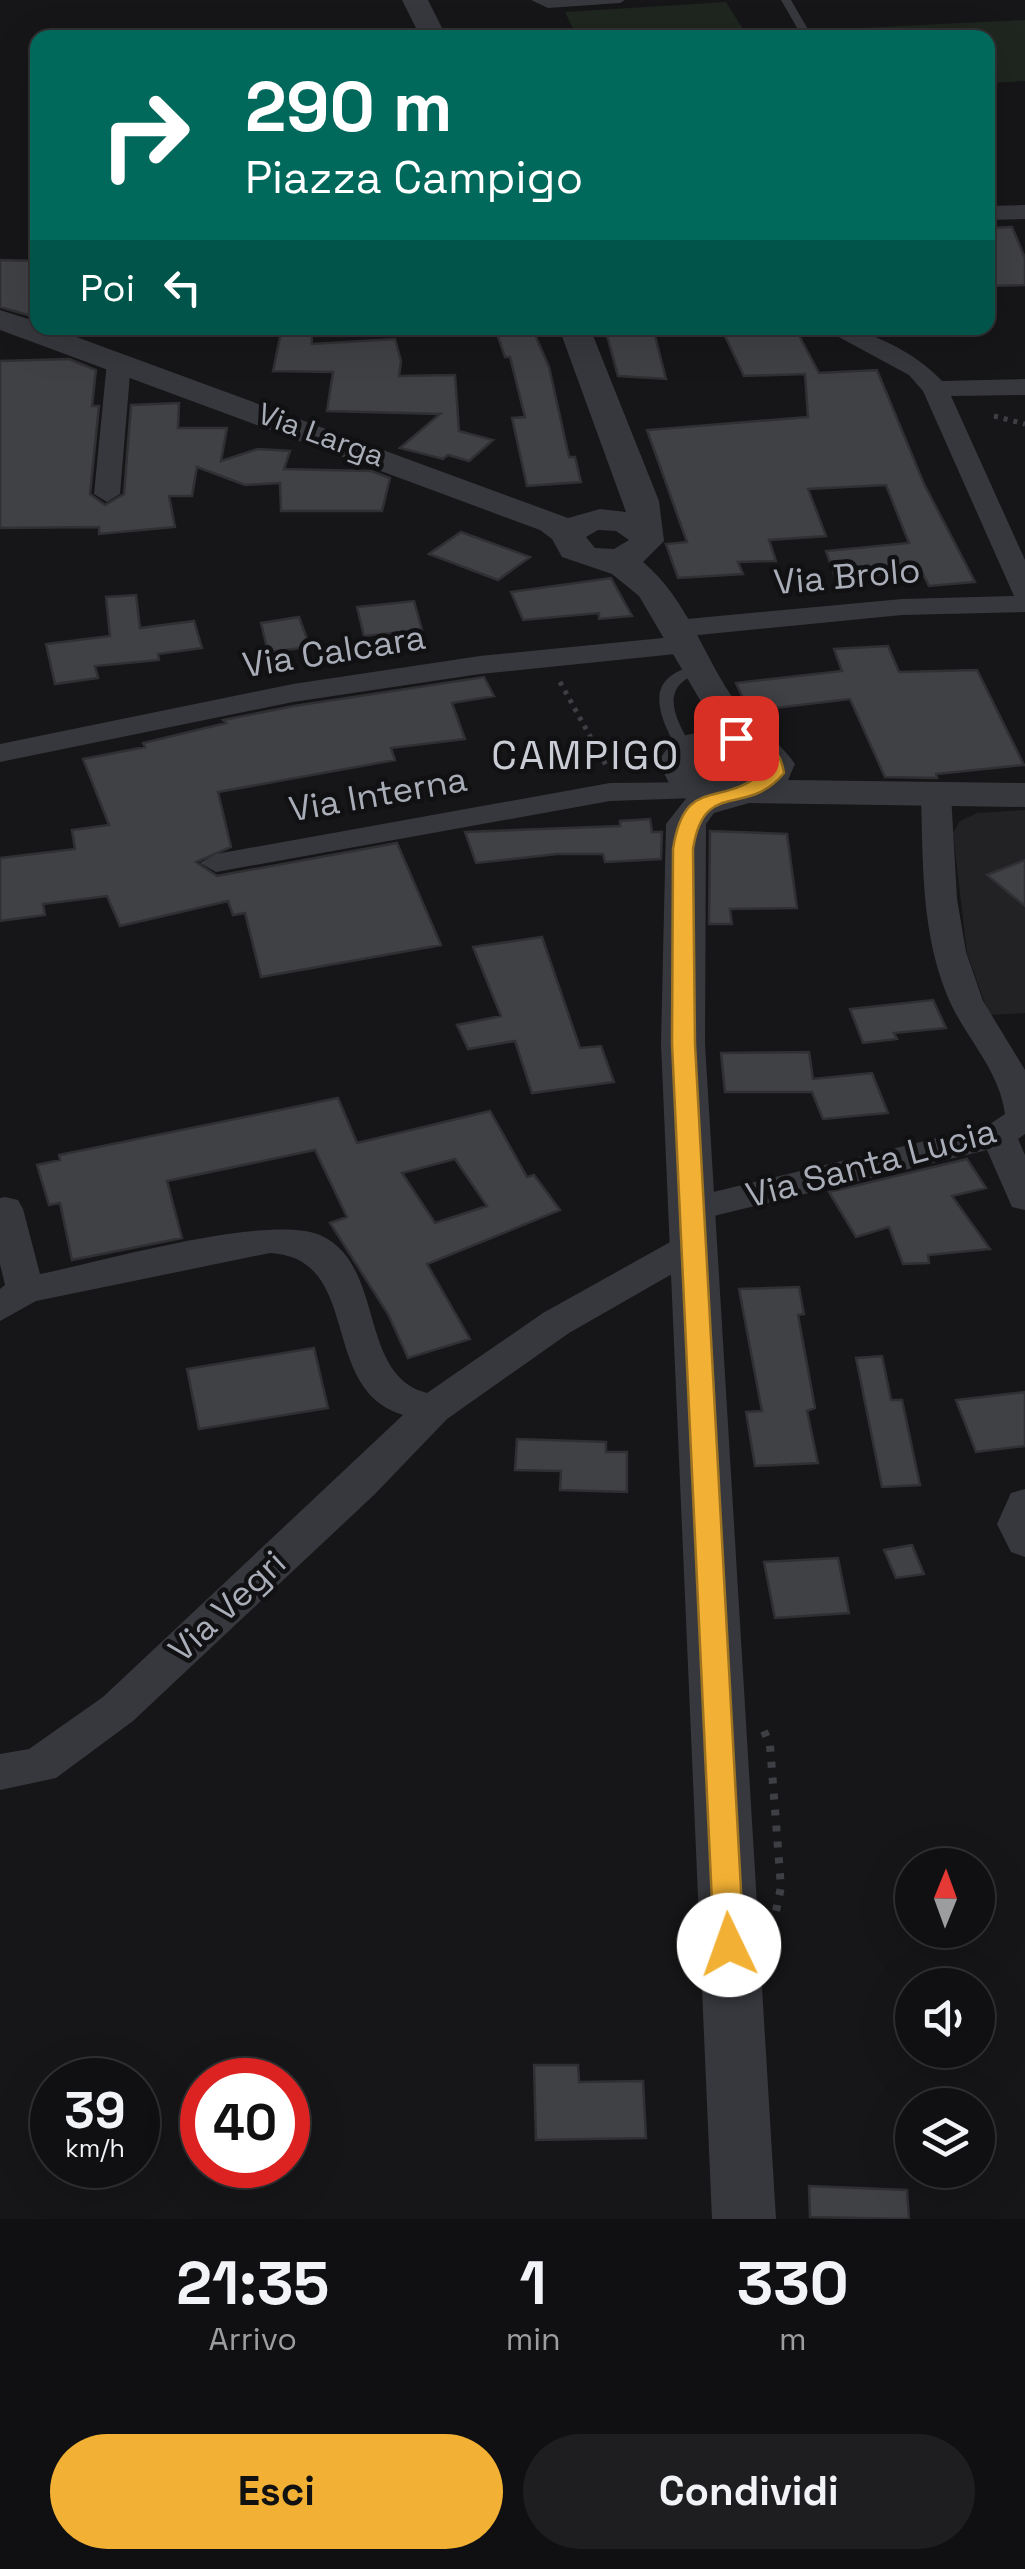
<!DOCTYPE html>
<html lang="it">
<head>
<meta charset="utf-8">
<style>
  body { margin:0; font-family:"Space Grotesk",sans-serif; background:#1e1e20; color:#f1f3f6; height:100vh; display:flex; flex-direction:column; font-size:38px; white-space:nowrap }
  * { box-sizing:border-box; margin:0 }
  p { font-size:32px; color:#9c9d9f }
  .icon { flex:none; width:55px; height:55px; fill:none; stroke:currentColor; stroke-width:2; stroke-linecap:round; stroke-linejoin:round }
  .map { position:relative; height:2219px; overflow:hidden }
  .panel { display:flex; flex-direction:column; background:#101012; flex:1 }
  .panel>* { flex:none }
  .guide { position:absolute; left:30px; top:30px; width:965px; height:305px; border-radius:20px; box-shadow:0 10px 40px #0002,0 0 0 2px #303032; background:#00695c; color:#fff; overflow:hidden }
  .needle { width:65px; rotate:1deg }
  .buttons { position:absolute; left:895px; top:1848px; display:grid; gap:20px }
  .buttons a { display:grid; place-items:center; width:100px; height:100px; border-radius:50%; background:#101012; box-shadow:0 10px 40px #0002,0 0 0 2px #303032; font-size:50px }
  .speed { position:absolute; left:30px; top:2058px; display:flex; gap:20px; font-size:50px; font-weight:700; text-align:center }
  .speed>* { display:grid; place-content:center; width:130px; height:130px; border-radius:50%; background:#101012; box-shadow:0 10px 40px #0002,0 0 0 2px #303032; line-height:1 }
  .speed small { font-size:25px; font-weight:400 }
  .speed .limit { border:15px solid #d22; background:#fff; color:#111 }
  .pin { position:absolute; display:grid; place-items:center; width:85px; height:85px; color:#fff; margin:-42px; border-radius:20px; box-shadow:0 5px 15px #0006 }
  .me { position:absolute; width:110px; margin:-55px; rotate:357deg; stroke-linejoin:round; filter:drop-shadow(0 0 8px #0008) }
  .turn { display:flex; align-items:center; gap:35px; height:210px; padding:0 50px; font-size:45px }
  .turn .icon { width:130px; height:130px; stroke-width:2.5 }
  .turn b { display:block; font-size:70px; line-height:85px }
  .then { display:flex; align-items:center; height:95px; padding:0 50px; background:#0003; gap:20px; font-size:38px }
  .eta { display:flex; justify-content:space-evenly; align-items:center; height:170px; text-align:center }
  .eta b { font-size:60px; font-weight:800; line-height:70px }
  .cta { display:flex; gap:20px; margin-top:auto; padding:20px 50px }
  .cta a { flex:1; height:115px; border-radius:60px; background:#f2b134; color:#111; font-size:40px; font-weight:800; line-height:115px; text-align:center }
  .cta a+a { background:#1e1e20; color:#f1f3f6 }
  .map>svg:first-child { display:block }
</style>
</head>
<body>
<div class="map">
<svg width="1025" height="2219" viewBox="0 0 1025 2219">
  <rect width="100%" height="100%" fill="#161618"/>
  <!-- built -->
  <path fill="#222225" d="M1025 810V1013L989 1015 967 953 953 833 960 821 977 813Z"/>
  <!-- green -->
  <path fill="#1e261f" d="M726 2 748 37H577L565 12Z
    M1025 20V81L988 83V38H827L822 30Z"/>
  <!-- building -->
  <path fill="#404145" stroke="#303034" stroke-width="2.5" fill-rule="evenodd" d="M1012 227 1025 258V285L988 286V228Z
    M0 260 38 261V318L0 307Z
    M282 328H311L312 344 395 339 401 361 399 376 455 375 459 431 493 440 469 461 448 455 443 459 400 448 440 414 327 411 333 372 273 371Z
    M495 328H532L549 367 569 457H575L581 482 527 486 512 418 525 417 510 357H505Z
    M605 328H653L666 379 618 376Z
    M795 328 819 373 877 370 924 484 975 582 929 586 922 572 835 577 826 551 909 543 886 485 808 489 826 536 769 540 776 561 738 562 743 574 678 578 666 544 687 542 647 430 808 417 805 374 744 376 725 336Z
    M69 359 96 370 92 406H99L90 494 105 505 124 494 131 405 179 403 178 428H227L221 461 258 449 290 451 284 469 371 471 390 478 382 511H281L280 483 245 485 197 467 192 496H169L175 527 99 534V527L0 528V361Z
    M461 532 530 557 498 580 429 554Z
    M611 578 632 616 599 619V613L523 620 511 592Z
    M136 595 140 628 194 621 202 648 158 654 159 660 95 666 98 678 55 684 46 644 110 636 106 597Z
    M414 601 422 630 364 636 357 607Z
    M299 617 310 647 268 652 261 623Z
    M888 646 899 672 977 670 1024 765 936 774 937 778 885 777 850 699 749 711 736 683 842 671 834 649Z
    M484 677 494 696 452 703 465 739 391 748 395 760 218 792 231 847 196 862 217 876 397 843 441 945 261 977 245 913 233 915 228 901 120 926 107 896 43 904 45 915 0 921V858L75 849 72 830 109 825 83 759 145 747 143 743 226 723 223 720 294 706Z
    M650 819 652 832H662L661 859 605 862 603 854H557L476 863 465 832 620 826V821Z
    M710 831 787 834 797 908 730 909 732 924H709Z
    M1025 860V906L987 875Z
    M542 937 580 1048 601 1046 614 1082 532 1093 515 1041 468 1049 457 1025 501 1016 473 947Z
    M933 1000 946 1028 894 1033 897 1039 863 1043 850 1009Z
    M809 1052 813 1079 872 1073 888 1113 823 1119 812 1092H725L721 1053Z
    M338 1098 357 1143 490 1111 527 1177 534 1175 560 1210 427 1264 470 1339 408 1358 388 1314 330 1223 347 1217 315 1150 167 1181 182 1238 72 1260 60 1203 49 1205 37 1165 60 1160 59 1155ZM455 1159 487 1206 435 1223 402 1173Z
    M967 1159 986 1188 952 1196 990 1249 928 1255 929 1263 903 1264 889 1227 856 1237 829 1192Z
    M799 1287 804 1314 798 1315 815 1408 807 1411 818 1463 755 1466 746 1412 762 1411 739 1289Z
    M314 1348 328 1408 199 1429 187 1369Z
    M882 1356 891 1400H902L920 1485 882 1487 856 1358Z
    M1025 1392V1446L976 1452 956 1400Z
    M517 1439 606 1442V1452H627V1492L560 1490 561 1471 515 1470Z
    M912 1545 924 1574 896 1578 884 1550Z
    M838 1558 849 1613 775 1618 764 1562Z
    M534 2065H578L579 2082 643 2081 646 2138 536 2140Z
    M809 2186 907 2190 909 2219 810 2217Z"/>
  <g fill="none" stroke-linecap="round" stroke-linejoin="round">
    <!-- path-far1 -->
    <path stroke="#3d3f44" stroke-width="5" stroke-dasharray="4 6" stroke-linecap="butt" d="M994 416 1025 424
      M560 682 607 767"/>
    <!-- path -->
    <path stroke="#3d3f44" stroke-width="8" stroke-dasharray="6 10" stroke-linecap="butt" d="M764 1731 770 1745 781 1887 776 1911"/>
    <!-- service -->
    <path fill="#37383d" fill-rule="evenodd" d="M531 0H625L620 3 548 8Z
      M781 0H791L813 38H803Z
      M696 665 701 666V672C657 687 675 718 693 749L685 754C675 748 671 738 666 727 652 692 659 675 696 665Z"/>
    <!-- minor -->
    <path fill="#37383d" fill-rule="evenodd" d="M1025 205V219L988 220V206Z
      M822 328C863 325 914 351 942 381L1025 379V395L951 396 1025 560V612L902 615 688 636 699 644 685 653 480 674 293 702 0 762V744L293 684 480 656 673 637 662 629 676 620 902 599 1014 596 923 391 909 375Z
      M119 355 131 362 120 494 107 502 94 494 107 362Z
      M713 782 724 785 728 791 724 797 610 801 216 872 200 863 216 854 610 783Z
      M936 785 951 794 957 899 966 952 983 1001 1025 1070V1134L1018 1139 1025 1155V1210L1012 1207 987 1150 693 1221 680 1218 675 1209 680 1200 987 1126 1005 1114C999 1068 964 1037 947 995 921 931 923 862 921 794Z
      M5 1197 18 1200 23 1209 40 1274C100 1262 268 1213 320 1235 386 1264 357 1375 427 1393L543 1313 681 1236 694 1232 707 1236 712 1245 707 1254 569 1333 447 1419 375 1494 133 1721 56 1778 0 1790V1754L29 1749 103 1697 403 1415C317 1389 364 1258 270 1253L36 1301 0 1321V1289L5 1285 0 1264V1198Z
      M1025 1489V1557L1011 1552 997 1524 1011 1493Z"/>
    <!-- tertiary -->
    <path fill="#37383d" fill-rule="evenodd" d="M402 0H428L447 38H421Z
      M0 310 38 322V328H52L568 518 600 509 626 512 559 328H590L659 501 664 541 643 562C689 601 703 657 737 704 754 728 779 740 795 764L788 780 1025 783V807L749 803 714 813 706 824 705 1044 776 2219H712L661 1044 666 824 688 796 669 783 658 761 676 737 717 729 639 596 612 574 562 557 552 539 540 530 0 330ZM598 530 616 531 629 540 614 549 595 548 586 537ZM733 750 750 756 756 764 745 779 719 781 697 762 702 755Z"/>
  </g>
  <!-- route -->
  <path fill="#f2b134" stroke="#9d7322" stroke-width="2.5" d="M736 732C762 739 780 744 784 773 746 819 704 777 693 849L695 1044 744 1945 740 1954 729 1958 719 1954 714 1945 672 1044 673 849C685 773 721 810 764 771L757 752 726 738Z"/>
  <g text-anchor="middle" stroke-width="9" stroke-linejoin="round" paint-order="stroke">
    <!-- far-street labels -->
    <g font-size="30" fill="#a8adb8" stroke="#111113">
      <text transform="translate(321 435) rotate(20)" y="10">Via Larga</text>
    </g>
    <!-- street labels -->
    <g font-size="35" fill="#a8adb8" stroke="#111113">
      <text transform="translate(847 576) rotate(-5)" y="12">Via Brolo</text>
      <text transform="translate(334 651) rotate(-9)" y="12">Via Calcara</text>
      <text transform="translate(378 794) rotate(-10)" y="12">Via Interna</text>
      <text transform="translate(871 1163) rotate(-15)" y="12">Via Santa Lucia</text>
      <text transform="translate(227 1606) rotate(-43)" y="12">Via Vegri</text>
    </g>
    <!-- quarter labels -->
    <g font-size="40" letter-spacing="2.5" fill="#c9ccd4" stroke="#111113">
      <text x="586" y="769">CAMPIGO</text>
    </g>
  </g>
</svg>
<div class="buttons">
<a><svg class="needle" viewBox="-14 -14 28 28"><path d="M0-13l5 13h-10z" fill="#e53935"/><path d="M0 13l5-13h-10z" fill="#9c9d9f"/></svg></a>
<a><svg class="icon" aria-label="sound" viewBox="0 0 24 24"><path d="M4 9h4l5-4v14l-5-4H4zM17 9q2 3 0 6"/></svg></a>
<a><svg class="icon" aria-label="layers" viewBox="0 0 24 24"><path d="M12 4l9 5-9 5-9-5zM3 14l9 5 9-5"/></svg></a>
</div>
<div class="speed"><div>39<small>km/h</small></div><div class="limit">40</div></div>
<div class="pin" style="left:736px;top:738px;background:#d93025"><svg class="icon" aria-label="arrive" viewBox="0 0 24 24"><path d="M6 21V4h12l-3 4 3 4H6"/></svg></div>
<svg class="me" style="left:729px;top:1945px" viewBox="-20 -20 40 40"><circle r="19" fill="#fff"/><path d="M0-13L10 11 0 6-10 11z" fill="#f2b134"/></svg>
<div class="guide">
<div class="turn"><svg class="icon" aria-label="right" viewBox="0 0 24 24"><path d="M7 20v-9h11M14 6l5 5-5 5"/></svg><div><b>290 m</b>Piazza Campigo</div></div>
<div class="then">Poi<svg class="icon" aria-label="left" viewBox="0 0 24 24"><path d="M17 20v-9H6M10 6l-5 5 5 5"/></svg></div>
</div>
</div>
<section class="panel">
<div class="eta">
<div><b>21:35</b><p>Arrivo</p></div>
<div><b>1</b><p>min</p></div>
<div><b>330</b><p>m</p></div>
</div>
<div class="cta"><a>Esci</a><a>Condividi</a></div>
</section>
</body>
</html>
